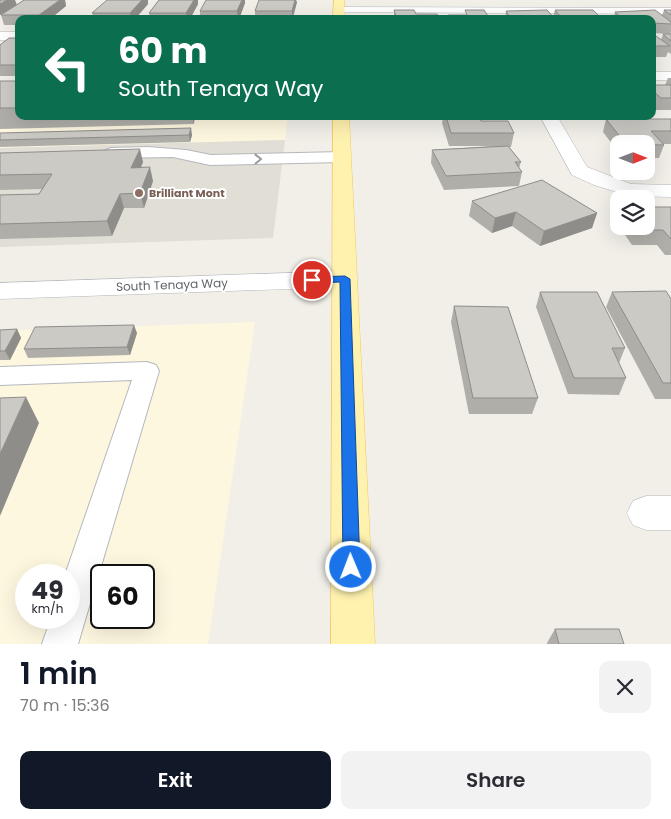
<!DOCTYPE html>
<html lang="en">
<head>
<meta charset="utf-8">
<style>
  body { margin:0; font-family:Poppins,sans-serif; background:#f2f2f3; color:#2b2b33; height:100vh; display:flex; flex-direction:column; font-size:19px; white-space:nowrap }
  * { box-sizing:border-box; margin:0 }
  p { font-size:16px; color:#7c7c81 }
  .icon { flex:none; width:28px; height:28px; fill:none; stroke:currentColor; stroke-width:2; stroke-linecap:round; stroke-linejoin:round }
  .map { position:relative; height:644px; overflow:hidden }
  .panel { display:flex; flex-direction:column; background:#fff; flex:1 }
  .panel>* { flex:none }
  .top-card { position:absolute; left:15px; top:15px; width:641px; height:105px; border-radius:10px; box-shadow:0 5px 20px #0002; background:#0b6e4f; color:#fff; overflow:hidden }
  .needle { width:32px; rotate:90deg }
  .buttons { position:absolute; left:610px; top:135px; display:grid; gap:10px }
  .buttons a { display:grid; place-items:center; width:45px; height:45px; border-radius:10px; background:#fff; box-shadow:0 5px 20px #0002; font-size:25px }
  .speed { position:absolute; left:15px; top:564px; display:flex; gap:10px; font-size:25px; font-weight:700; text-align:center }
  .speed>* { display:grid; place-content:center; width:65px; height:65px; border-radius:50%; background:#fff; box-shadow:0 5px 20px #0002; line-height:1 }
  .speed small { font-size:12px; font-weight:400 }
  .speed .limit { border:2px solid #111; border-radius:8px; background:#fff; color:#111 }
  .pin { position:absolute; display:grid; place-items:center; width:42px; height:42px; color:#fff; margin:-21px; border:2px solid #fff; border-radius:50%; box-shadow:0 1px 5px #0007 }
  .me { position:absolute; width:55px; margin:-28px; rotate:359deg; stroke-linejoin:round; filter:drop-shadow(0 0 4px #0008) }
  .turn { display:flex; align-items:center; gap:18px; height:105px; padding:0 20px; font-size:22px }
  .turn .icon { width:65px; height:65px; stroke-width:2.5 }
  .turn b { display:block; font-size:35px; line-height:42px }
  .round { display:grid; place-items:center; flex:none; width:52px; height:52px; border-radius:10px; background:#f2f2f3 }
  .summary { display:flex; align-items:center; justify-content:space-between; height:85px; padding:0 20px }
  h1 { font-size:30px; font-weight:600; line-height:38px; color:#111827 }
  .primary-button { display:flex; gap:10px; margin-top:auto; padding:10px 20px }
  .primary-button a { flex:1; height:58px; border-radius:10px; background:#111827; color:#fff; font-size:20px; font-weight:600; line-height:58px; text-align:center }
  .primary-button a+a { background:#f2f2f3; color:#2b2b33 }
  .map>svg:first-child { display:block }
</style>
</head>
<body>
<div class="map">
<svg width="671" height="644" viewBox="0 0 671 644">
  <rect width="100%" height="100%" fill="#f1efe8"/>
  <!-- commercial -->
  <path fill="#fef7e0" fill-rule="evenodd" d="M0 86 19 116H288L285 140 0 148Z
    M255 322 208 644H0V331ZM26 575H69V618H26ZM101 575H144V618H101Z"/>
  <!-- education -->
  <path fill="#e1ded6" d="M285 140 273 238 0 247V148Z"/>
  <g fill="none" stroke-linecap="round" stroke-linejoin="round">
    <defs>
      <path id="service" d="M148 147 186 150 211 155 342 152 347 154 350 157 347 160 342 162 210 165 173 157 111 158 106 156 103 153 106 150 111 148Z
        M147 362 156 365 159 371 78 644H42L51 618H69V575H65L132 380 0 385V367Z"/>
      <path id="minor" d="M339 7 671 8V14L335 12 333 10 335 8Z
        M0 32H19V40H0Z
        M652 72H671V80H652Z
        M540 116H557L587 167 631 184 671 185V197L630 196 594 185 572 175Z
        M646 496H671V530H646L633 525 627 513 633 501Z"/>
      <path id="tertiary" d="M345 271 354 274 358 279 354 284 345 287 0 299V283Z"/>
      <path id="primary" d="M334 0H344L345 19H333Z
        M333 116H349L375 644H331Z"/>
    </defs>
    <!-- service casing -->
    <use href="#service" stroke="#b5b8bc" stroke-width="2"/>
    <!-- minor casing -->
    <use href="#minor" stroke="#b5b8bc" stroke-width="1"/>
    <!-- tertiary casing -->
    <use href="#tertiary" stroke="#b5b8bc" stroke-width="1"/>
    <!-- primary casing -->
    <use href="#primary" stroke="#f2c960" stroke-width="1"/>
    <!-- service -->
    <use href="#service" fill="#fff" fill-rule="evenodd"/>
    <!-- minor -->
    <use href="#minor" fill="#fff" fill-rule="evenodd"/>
    <!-- tertiary -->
    <use href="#tertiary" fill="#fff" fill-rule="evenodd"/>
    <!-- primary -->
    <use href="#primary" fill="#fff2af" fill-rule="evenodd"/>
  </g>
  <!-- wall -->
  <path fill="#afaea9" d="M24 0H65L66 6 50 19H19V25H4L1 15Z
    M159 0H198V4L190 19H150L149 13Z
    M297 2 293 19H255V11Z
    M245 3 239 19H200V11Z
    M148 4 135 19H94L92 13Z
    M394 10 416 14 440 19H394Z
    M555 10 601 18V19H505L506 11 553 17Z
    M664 10H671V32L670 34 652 33V19H613L615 12 662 16Z
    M663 34H671V54L668 52 666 57H652V36L661 40Z
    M19 38V76H0V45Z
    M668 78H671V110H656L652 106V85H665Z
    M0 81H19V116H218L217 118H195L194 124 0 129Z
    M425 116H498V119H480L481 121 514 133 511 147H509L521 162 519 168 522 172 519 186 444 190 431 163 432 150 493 146H449L442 123 443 118H441V116Z
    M606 119H671V144H664V145L659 158H646V144H619V153L603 132Z
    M0 133 192 135 190 142 0 147Z
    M0 153 143 162 141 168 153 181 144 208H124L112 236 0 239V195L39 194 42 189 0 190Z
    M472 201 597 213 592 228 540 246 512 226 492 233 469 216Z
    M671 207V255H665L657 245H632L619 226H646Z
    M619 215V226L616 222Z
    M540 292 625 348 619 363 626 378 619 395 568 394 536 307Z
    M612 292 671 299V399H655L606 307Z
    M454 306 538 398 532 414H469L451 322Z
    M17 329 21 338 10 360H0V330Z
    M137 333 130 355 28 358 24 349Z
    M555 629 624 644H547V643Z"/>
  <!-- shaded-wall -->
  <path fill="#8f8d8a" d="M7 0H15L17 5 0 15V4Z
    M60 0H65L66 6 50 19H40L39 15Z
    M142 0H148V4L135 19H131L130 13Z
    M194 0H198V4L190 19H187L186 13Z
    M242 0H245V3L239 19H238L237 11Z
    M295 0H296L297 2 292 19V11Z
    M192 116H194V124Z
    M191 128 192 135 190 142 189 135Z
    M140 149 143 162 134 182 131 168Z
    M150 167 153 181 144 208 140 193Z
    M120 194 124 208 112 236 107 221Z
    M516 212 512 226 492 233 495 218Z
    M597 213 592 228 540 246 544 231Z
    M134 325 137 333 130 355 127 347Z
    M17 329 21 338 10 360 5 351Z
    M26 397 39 423 0 516V454Z"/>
  <!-- building -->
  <path fill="#cccac5" stroke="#8f8d8a" d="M0 0H7L0 4Z
    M24 0H60L39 15H1Z
    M107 0H142L130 13H92Z
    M159 0H194L186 13H149Z
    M206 0H242L237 11H200Z
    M259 0H295L292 11H255Z
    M394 10H414L416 14H437L440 19H397Z
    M465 10H484L490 19H450L448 15H467Z
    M547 10 555 19H511L506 11Z
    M555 10H593L601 18H571L560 16Z
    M655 10 671 22V24L652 23V19H623L615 12Z
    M664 10H671V15Z
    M663 34H671V41Z
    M652 36H656L670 46H652Z
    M9 38H19V65H0V45Z
    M0 81H19V108H0Z
    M652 85H671V98H661L652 90Z
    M446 116H480L481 121H508L514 133H451Z
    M606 119H671V131H651L664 145 626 144Z
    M191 128 189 135 0 140V133Z
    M508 146 521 162H515L522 172 446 176 432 150Z
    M140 149 131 168 150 167 140 193 120 194 107 221 0 224V195L39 194 52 174 0 175V153Z
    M542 180 597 213 544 231 516 212 495 218 472 201Z
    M646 207H671V239L663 230H638L635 226H646Z
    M666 291 671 299V383H663L612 292Z
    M540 292H597L625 348H612L626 378H574Z
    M454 306 508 307 538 398H473Z
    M134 325 127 347 24 349 35 327Z
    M17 329 5 351H0V330Z
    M26 397 0 454V398Z
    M555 629H619L624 644H559Z"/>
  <!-- one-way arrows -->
  <defs><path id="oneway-chevron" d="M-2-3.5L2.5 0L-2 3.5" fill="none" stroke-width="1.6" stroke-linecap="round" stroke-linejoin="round" transform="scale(1.25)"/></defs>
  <use stroke="#979a9d" href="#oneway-chevron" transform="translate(258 159) rotate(-1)"/>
  <!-- route -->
  <path fill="#1a73e8" stroke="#114b97" d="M345 276 350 279 360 567 357 573 351 575 345 573 343 567 340 282 312 283 306 280 312 277Z"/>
  <!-- markers -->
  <circle fill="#8d6e63" stroke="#fff" stroke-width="2" cx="139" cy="193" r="5"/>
  <g text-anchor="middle" stroke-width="4" stroke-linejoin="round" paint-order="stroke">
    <!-- far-education labels -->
    <g font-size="11" font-weight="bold" fill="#785e54" stroke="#fff" text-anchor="start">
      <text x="149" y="197">Brilliant Mont</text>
    </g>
    <!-- street labels -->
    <g font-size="12" fill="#5f6368" stroke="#fff">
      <text transform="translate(172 285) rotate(-2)" y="4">South Tenaya Way</text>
    </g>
  </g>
</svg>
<div class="buttons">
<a><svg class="needle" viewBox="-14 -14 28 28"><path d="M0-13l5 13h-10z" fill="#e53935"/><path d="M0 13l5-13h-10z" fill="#7c7c81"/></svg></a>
<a><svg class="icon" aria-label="layers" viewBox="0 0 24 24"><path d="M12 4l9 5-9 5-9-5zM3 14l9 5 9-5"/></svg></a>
</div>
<div class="speed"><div>49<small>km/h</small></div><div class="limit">60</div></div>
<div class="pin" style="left:312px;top:280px;background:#d93025"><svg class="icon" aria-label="arrive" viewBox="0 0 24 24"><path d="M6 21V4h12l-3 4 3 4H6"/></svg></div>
<svg class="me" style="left:351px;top:567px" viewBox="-20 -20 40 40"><circle r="17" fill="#1a73e8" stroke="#fff" stroke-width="3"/><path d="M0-11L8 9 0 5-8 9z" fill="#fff"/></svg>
<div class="top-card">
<div class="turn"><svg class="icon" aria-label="left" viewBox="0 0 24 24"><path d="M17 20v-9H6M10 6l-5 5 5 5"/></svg><div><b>60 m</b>South Tenaya Way</div></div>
</div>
</div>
<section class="panel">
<div class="summary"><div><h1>1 min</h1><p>70 m · 15:36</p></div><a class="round"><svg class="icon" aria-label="close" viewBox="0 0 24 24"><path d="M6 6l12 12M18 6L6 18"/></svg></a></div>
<div class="primary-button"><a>Exit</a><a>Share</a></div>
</section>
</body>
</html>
